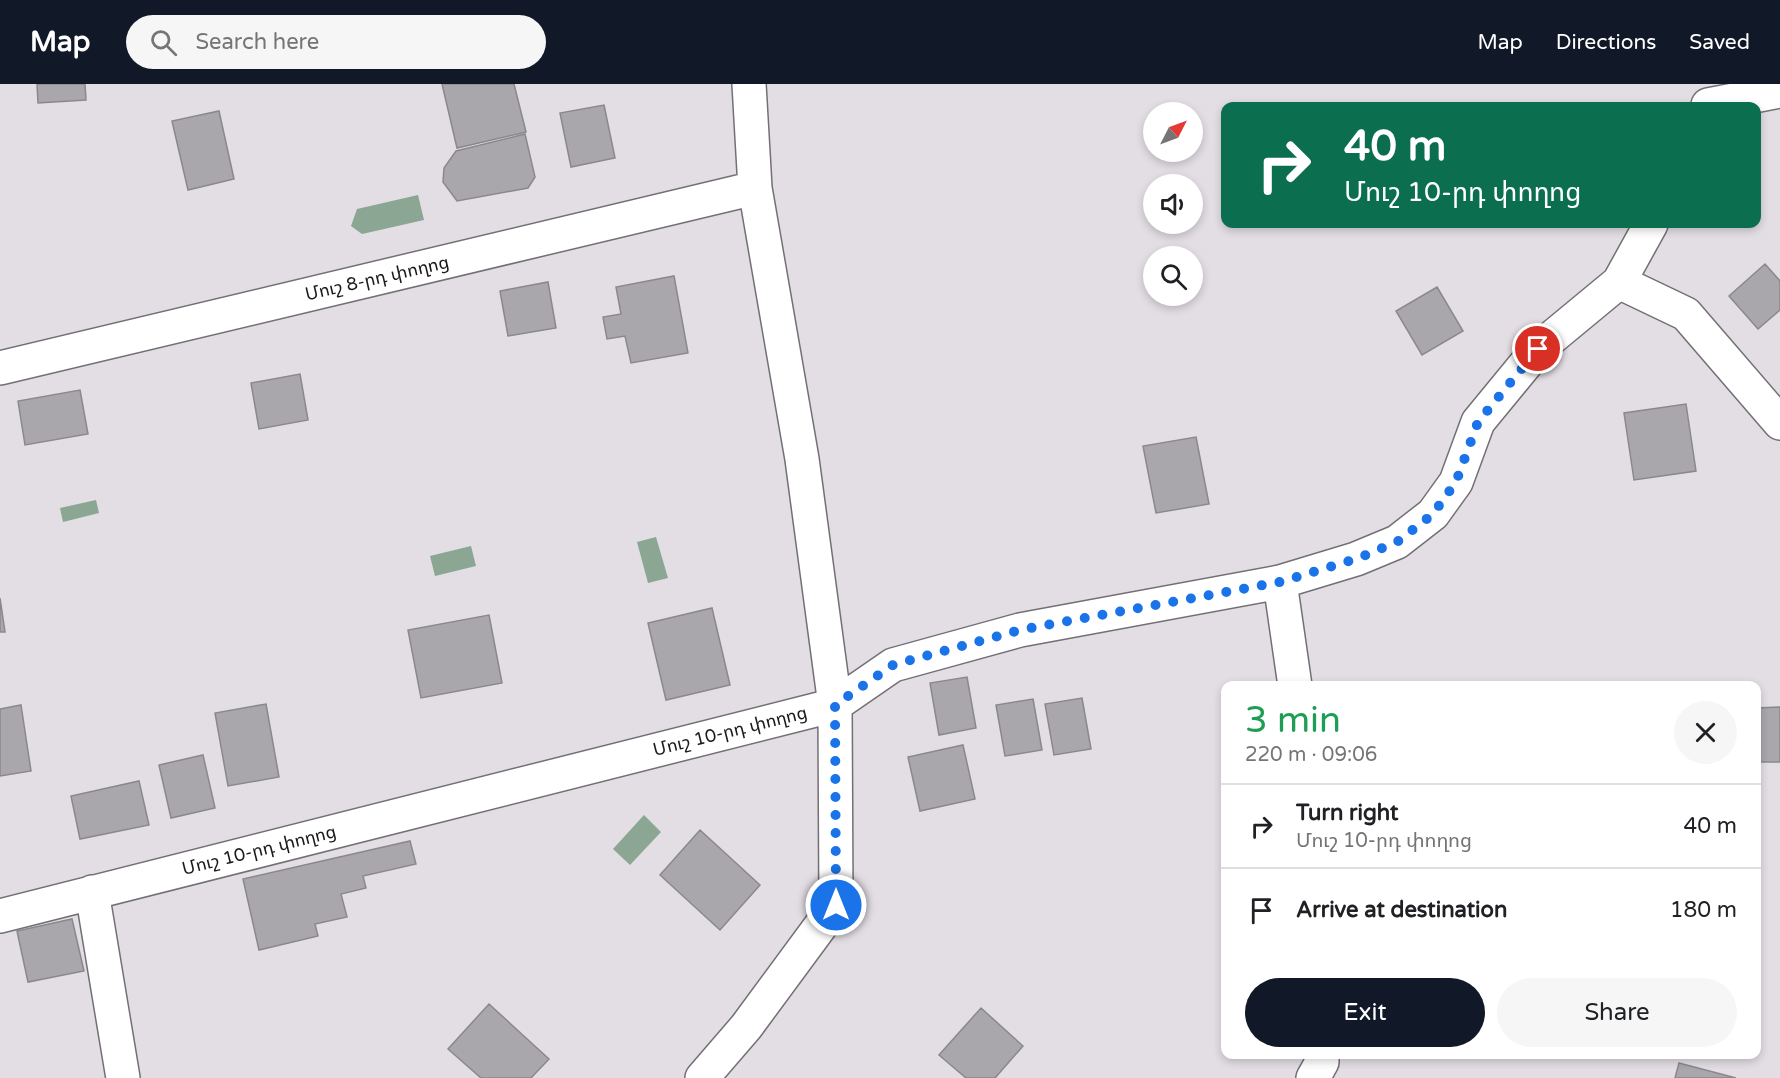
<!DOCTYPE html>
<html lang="en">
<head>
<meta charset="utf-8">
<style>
  body { margin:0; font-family:"Varela Round","Noto Sans Armenian",sans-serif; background:#f6f6f6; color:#202124; height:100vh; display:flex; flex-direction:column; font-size:22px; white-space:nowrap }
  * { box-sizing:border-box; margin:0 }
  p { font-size:20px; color:#757577 }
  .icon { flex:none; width:33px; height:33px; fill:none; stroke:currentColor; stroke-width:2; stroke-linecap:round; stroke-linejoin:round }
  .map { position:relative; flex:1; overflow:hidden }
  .sheet { position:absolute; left:1221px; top:597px; width:540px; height:378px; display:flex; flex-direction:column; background:#fff; border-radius:12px; box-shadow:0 3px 9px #0003 }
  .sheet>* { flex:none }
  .banner { position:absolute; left:1221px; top:18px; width:540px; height:126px; border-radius:12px; box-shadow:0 3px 9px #0003; background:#0b6e4f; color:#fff; overflow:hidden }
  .needle { width:39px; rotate:48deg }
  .tools { position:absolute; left:1143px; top:18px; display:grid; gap:12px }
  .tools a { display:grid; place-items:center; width:60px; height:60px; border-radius:50%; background:#fff; box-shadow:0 3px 9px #0003; font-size:30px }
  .pin { position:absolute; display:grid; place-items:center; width:51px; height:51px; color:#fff; margin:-26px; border:3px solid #fff; border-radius:50%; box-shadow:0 2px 6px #0007 }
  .me { position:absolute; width:66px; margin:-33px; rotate:0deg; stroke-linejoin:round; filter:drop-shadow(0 0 4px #0008) }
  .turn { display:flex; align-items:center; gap:21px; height:126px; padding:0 24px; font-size:27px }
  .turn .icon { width:78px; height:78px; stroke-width:2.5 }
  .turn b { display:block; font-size:42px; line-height:51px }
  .round { display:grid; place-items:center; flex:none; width:63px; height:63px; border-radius:32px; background:#f6f6f6 }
  .summary { display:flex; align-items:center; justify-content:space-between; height:102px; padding:0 24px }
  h1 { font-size:36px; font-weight:600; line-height:45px; color:#1e9e55 }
  .cta { display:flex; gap:12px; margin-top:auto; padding:12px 24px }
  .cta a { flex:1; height:69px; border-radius:36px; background:#111827; color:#fff; font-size:24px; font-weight:600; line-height:69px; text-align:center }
  .cta a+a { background:#f6f6f6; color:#202124 }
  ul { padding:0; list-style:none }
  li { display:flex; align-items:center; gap:18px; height:84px; padding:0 24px; border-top:2px solid #e0e0e0 }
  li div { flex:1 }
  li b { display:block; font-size:22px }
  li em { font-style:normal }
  header { display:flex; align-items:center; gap:36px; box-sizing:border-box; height:84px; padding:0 30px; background:#111827; color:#fff }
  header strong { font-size:28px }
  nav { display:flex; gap:33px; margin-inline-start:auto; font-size:21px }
  .search { width:420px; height:54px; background:#f6f6f6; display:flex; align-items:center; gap:15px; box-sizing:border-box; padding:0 21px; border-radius:33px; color:#757577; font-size:22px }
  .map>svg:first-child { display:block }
</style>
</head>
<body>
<header>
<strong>Map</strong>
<div class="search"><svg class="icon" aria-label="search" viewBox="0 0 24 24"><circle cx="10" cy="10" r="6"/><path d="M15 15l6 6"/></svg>Search here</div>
<nav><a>Map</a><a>Directions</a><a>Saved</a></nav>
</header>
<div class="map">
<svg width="1780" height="994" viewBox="0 0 1780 994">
  <rect width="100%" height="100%" fill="#e2dee4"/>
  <!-- water -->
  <path fill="#8ba692" d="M418 111 424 136 362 150 351 142 357 125Z
    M96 416 99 429 63 438 60 424Z
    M656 453 668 494 648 499 637 458Z
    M471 462 476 482 435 492 430 472Z
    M644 731 661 748 630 781 613 765Z"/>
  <!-- building -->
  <path fill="#aaa7ac" stroke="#8b888d" stroke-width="1.5" d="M37 0H85L86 16 38 19Z
    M442 0H514L526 48 457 64Z
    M604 21 615 74 571 83 560 29Z
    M219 27 234 95 188 106 172 37Z
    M525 50 535 93 528 104 457 117 443 98 444 84 456 67Z
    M1765 180 1780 197V226L1758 245 1729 212Z
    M674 192 688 269 631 279 625 252 607 255 603 233 621 230 616 203Z
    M548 198 556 244 508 252 500 207Z
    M1437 203 1463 247 1422 271 1396 227Z
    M300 290 308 336 259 345 251 299Z
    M80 306 88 350 25 361 18 317Z
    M1686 320 1696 387 1634 396 1624 329Z
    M1196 353 1209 420 1156 429 1143 362Z
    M0 514 5 548H0Z
    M712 524 730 601 666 616 648 539Z
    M489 531 502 599 421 614 408 546Z
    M967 593 976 644 939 651 930 599Z
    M1082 614 1091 665 1054 671 1045 620Z
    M1033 615 1042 666 1005 672 996 621Z
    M266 620 279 693 228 702 215 629Z
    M21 621 31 687 0 692V625Z
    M1780 623V678H1756V624Z
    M963 661 975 715 920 727 908 673Z
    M203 671 215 724 171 734 159 681Z
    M139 697 149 741 80 755 71 712Z
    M700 746 760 801 720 846 660 791Z
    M410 757 416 780 363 792 366 804 341 810 347 833 315 840 318 852 259 866 243 795Z
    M72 835 84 887 28 898 17 847Z
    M489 920 549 975 531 994H481L448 965Z
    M981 924 1023 962 995 994H966L939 971Z
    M1679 979 1736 994H1675Z"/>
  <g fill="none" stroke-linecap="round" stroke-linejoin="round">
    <defs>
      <path id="minor" d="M1708 21 1780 7
        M1619 198 1686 230 1780 339
        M0 284 755 104
        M1280 498 1295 602
        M92 808 123 994
        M0 832 835 621 893 581 1020 546 1280 498 1356 475 1397 458 1433 430 1456 398 1478 338 1538 265 1619 198 1651 140
        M702 994 746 943 836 821 835 621 802 375 755 104 749 0
        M1313 994 1322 978V970"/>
    </defs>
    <!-- minor casing -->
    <use href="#minor" stroke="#737075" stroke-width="36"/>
    <!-- minor -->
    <use href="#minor" stroke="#fff" stroke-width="33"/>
  </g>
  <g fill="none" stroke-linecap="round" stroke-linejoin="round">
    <!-- route -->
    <path stroke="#1a73e8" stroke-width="10" stroke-dasharray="0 18" d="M836 821 835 621 893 581 1020 546 1280 498 1356 475 1397 458 1433 430 1456 398 1478 338 1538 265"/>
  </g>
  <g text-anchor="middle" stroke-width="6" stroke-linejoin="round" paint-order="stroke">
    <!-- street labels -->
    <g font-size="18" fill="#1b191b" stroke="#fff">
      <text transform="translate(377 194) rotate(-13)" y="6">Մուշ 8-րդ փողոց</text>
      <text transform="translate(730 647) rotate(-14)" y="6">Մուշ 10-րդ փողոց</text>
      <text transform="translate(259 766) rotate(-14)" y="6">Մուշ 10-րդ փողոց</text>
    </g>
  </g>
</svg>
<div class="tools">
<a><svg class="needle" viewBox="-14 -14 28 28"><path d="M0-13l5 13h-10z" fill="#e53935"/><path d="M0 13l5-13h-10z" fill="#757577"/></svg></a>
<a><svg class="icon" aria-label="sound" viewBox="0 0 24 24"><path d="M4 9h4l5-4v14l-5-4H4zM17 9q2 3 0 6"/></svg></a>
<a><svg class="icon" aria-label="search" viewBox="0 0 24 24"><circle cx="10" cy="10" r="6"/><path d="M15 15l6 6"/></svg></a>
</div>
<div class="pin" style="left:1538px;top:265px;background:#d93025"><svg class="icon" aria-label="arrive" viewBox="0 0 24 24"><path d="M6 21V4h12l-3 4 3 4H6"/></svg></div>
<svg class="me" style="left:836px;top:821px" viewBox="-20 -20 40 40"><circle r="17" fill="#1a73e8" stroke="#fff" stroke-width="3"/><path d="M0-11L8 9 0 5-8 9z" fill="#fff"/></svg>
<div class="banner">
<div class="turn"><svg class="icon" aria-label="right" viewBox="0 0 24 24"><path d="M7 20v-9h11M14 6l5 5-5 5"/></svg><div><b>40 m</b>Մուշ 10-րդ փողոց</div></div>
</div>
<section class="sheet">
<div class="summary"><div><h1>3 min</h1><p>220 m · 09:06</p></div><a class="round"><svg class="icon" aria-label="close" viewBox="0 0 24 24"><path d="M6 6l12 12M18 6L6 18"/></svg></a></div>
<ul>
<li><svg class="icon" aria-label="right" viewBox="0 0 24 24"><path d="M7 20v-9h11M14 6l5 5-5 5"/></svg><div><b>Turn right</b><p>Մուշ 10-րդ փողոց</p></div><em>40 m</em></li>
<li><svg class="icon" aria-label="arrive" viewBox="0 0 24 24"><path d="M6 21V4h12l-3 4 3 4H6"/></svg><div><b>Arrive at destination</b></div><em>180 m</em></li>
</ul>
<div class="cta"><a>Exit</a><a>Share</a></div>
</section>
</div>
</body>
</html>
